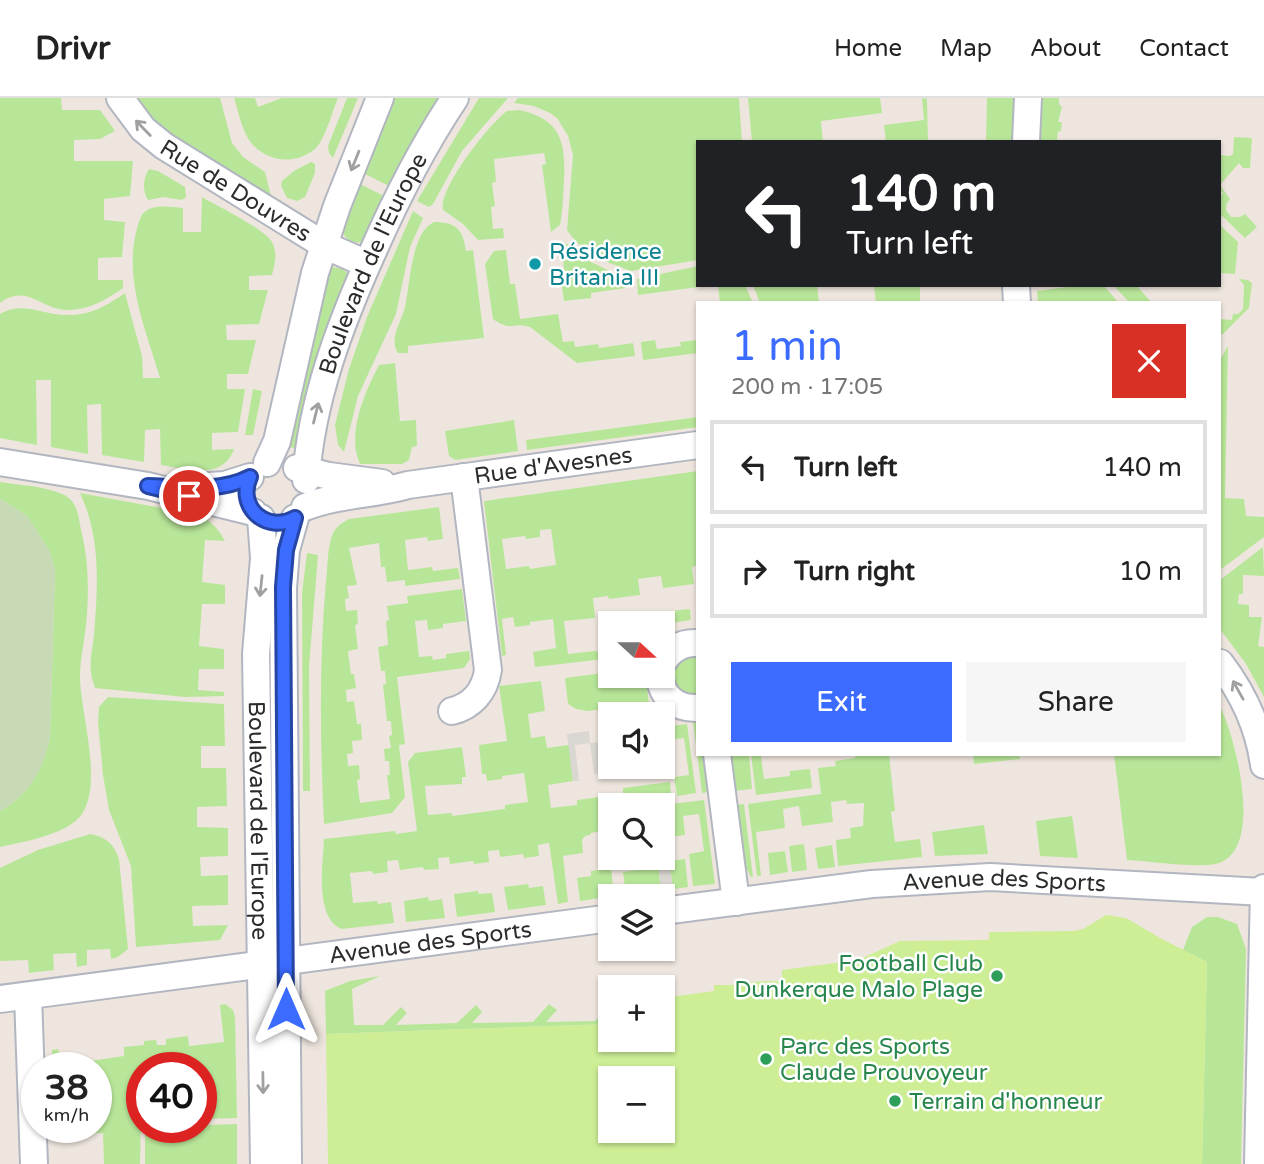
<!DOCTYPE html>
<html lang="en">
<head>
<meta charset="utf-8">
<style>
  body { margin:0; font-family:"Varela Round",sans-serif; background:#f6f6f6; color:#222; height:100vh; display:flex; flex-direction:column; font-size:26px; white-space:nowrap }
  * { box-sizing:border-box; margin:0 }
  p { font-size:23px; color:#767676 }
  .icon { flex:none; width:38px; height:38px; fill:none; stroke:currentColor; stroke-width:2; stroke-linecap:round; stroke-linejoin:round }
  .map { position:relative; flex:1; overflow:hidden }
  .drawer { position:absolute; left:696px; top:203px; width:525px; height:455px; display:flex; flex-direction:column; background:#fff; border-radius:0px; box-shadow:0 2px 5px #0004 }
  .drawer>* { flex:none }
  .top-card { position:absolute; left:696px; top:42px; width:525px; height:147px; border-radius:0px; box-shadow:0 2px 5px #0004; background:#202124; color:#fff; overflow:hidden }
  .needle { width:46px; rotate:111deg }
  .buttons { position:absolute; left:598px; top:513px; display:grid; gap:14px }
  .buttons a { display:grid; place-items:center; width:77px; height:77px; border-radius:0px; background:#fff; box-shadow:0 2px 5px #0004; font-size:35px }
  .speed { position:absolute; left:21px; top:954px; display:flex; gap:14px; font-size:35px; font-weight:700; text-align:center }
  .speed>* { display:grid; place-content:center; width:91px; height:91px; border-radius:50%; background:#fff; box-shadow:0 2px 5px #0004; line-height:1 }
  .speed small { font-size:18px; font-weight:400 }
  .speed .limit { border:10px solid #d22; background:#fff; color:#111 }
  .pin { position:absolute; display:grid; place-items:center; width:60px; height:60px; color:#fff; margin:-30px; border:4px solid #fff; border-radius:50%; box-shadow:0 2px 7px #0007 }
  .me { position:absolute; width:77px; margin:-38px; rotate:0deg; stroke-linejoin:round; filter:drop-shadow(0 0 5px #0008) }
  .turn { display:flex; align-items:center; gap:24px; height:147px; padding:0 35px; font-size:32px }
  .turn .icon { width:91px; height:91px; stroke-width:2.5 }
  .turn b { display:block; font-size:49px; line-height:60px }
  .round { display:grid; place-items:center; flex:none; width:74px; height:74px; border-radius:0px; background:#f6f6f6 }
  .summary { display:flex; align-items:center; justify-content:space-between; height:119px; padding:0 35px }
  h1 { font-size:42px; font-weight:600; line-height:52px; color:#3b6bff }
  .primary-button { display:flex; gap:14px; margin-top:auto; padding:14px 35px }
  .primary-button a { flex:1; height:80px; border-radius:0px; background:#3b6bff; color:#fff; font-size:28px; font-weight:600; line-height:80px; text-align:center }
  .primary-button a+a { background:#f6f6f6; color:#222 }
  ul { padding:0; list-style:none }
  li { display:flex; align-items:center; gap:21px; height:94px; margin:0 14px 10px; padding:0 21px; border:4px solid #e0e0e0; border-radius:0px }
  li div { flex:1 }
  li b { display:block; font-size:26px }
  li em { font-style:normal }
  header { display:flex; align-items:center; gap:42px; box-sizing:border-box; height:98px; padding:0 35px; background:#fff; border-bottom:2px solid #e0e0e0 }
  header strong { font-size:33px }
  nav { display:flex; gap:38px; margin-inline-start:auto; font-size:24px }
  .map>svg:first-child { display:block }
</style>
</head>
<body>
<header>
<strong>Drivr</strong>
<nav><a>Home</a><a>Map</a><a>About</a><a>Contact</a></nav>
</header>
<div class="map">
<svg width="1264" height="1066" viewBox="0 0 1264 1066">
  <rect width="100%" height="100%" fill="#eee6de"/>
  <!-- green -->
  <path fill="#b8e699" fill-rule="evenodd" d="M0 0H61L62 12H100L115 33 100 41 74 42V63H133L130 98 104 101V122L125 124 122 159 98 160V182H123V190C106 202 89 212 67 212 41 212 27 185 0 205Z
    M136 0H220L232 45 243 59 265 74 271 98 165 33Z
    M234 0H255L258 9 282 0H338C333 12 325 41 316 50 297 67 269 65 252 46 242 34 239 15 234 0Z
    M347 0H358L333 60 329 55 328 48Z
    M388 0H447L395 91 359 73Z
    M479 0H508L462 53 433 106 429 109 417 103Z
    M518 0H739L742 44H698V162L631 173 607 164 576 144 567 132 573 57 568 38 557 20 550 15 534 8 514 5Z
    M748 0H880L882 15 821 23 823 44H752Z
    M922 0 927 1 928 44H886L884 27 924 22Z
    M987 0H1018L1016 44H986Z
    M1041 0H1059V6L1062 9 1058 24H1062L1061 33 1058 34 1057 41 1060 44H1039Z
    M519 12C561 21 566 44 564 83 563 98 563 113 560 127L551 134 542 67 546 66 544 55 494 61 496 84 492 85 495 108 491 109 493 131 503 130 504 140 478 142 463 126 443 112C438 91 489 26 507 13Z
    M1234 39 1252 40 1250 70H1243L1239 65 1220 87 1230 101 1227 105 1226 112 1231 119H1240L1245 116 1257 129 1245 140 1220 116V99L1223 95 1220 92V57L1230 58 1233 56Z
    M311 64 315 66V75L305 99 297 103 287 100 281 88 282 83 294 73Z
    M149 71 158 73 185 89 186 99 182 102 164 99 148 102C142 93 143 80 149 71Z
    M354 83 390 101 365 143C351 148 343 139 339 126Z
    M202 99C217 108 265 131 272 144 278 156 275 165 272 177L249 178V192H268L259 226 226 227 227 242H256L248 276H227V291H245L238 334 212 335V352L234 351C223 383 186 371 161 367L160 331 145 332 144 364 102 357 101 306 87 307 88 356 51 349V282H36L37 347 0 340V216C23 202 45 218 69 217 92 217 107 207 125 195L142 258 143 280H160C146 232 122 178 138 127 140 121 141 116 146 113 155 106 172 109 183 110V134H201Z
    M413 113 423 120 410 149 396 216 358 298 344 354 338 347 335 327 349 271 367 219Z
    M434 124C457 124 463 132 466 153L473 152 484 240 408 248V255H398C388 241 402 223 405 209 410 187 411 134 434 124Z
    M1220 127 1238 144 1235 176 1220 175Z
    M561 145 567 146 589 163 622 179 626 190 591 195V200L564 203 561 182 565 181Z
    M506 152 510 186H515L520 221 558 216 563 244 574 243 575 249 598 246 599 250 633 245 635 258 577 265 530 229C513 224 511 234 493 221L485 166 494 153Z
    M698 168V187L706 188 638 197 637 181Z
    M333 169 342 171 351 178 299 349 288 350 329 170Z
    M1239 181 1248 182 1252 185 1249 210 1223 236H1220V221L1232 222 1233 216H1238L1243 211 1244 187Z
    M718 187H745L753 205H720Z
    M753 187H817L819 205H760Z
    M874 187H920V205H876Z
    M1082 187H1103L1119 205H1038L1037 193Z
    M1113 187H1136L1152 205H1130Z
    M655 242 657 251 681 248 680 244 698 242V255L643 262 641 244Z
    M1228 248 1225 400 1244 401 1246 418 1264 419V439L1220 472V262Z
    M395 265 400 323 416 322 417 348 412 349 409 362 402 366H360C346 336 365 294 379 267Z
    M253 291 262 293 253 337H245Z
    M698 319V329L527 352 526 342Z
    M514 322 518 353 455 362 449 358 445 333Z
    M698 373V467L692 469 694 486 663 490 661 478 638 481 640 497 609 501 608 498 593 500 595 520 564 523 568 556 595 553 602 555 604 561 535 569 533 554 556 550 553 521 530 524V527L515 529 513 519 502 521 506 557 502 558 484 403ZM551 431 556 467 530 471 529 468 506 471 502 441 525 438 526 441 540 439V432Z
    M0 384C18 387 60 389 71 402 78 410 79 421 81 432 88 459 89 488 87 516 86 537 80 558 80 580 81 617 103 684 82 716 69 736 23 744 0 749V713C29 697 44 670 50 638L55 473 50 454 27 418 0 401Z
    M80 395 194 416C210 421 217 429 225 443L205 442 202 484 225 487V506H202L199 548 224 551V571H199L198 592 224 594V598L185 599 95 590C87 569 92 557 94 536 98 487 101 440 80 395Z
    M439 409 443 441 428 443 427 439 405 442 408 472 432 469 433 473 458 470 460 481 405 488V482L387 484 385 469H381L379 445 349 450 357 487 347 488 349 500 345 501 346 513 357 512 358 526 355 527 358 551 348 553 351 576H354L356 590 346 592 347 604 354 603 357 626H361L362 642 352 643 353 655 347 656 348 668 359 667 360 681 357 682 360 705 390 701 387 677H390L389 663H385L384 651 391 650 389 638 392 637 391 623H387L383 587 386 586 385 573H381L378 549 388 547 386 523 389 522 387 508 408 505 407 498 462 491 466 523 443 526V530L428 532 427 522 415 523 419 559 432 558 433 562 446 560V556L469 553 470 561 464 570 397 579 405 646 399 647 405 699 392 715 324 726C320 645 319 563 326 483 328 468 327 448 333 435 337 428 343 424 349 421Z
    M1263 449 1264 478 1243 477V496H1239L1238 506 1249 507V519H1262L1258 548 1264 549V599L1246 566 1220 531V482Z
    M307 455 318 457 309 569 310 693H303L302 495Z
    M690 511 691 522 664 526 662 514Z
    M698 557V599L680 595C677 591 673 585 672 580 668 564 686 558 698 557Z
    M611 574V578H646L649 606 587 613 576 611 568 606 565 580Z
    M541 583 545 613 528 616 531 640 545 638 547 650 569 647 573 683 548 687 551 710 577 707V702L623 696V690L670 684 671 698 645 702 642 707H611V711L599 713 600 721 611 719V751L608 752 605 732 591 735 590 737 585 738 582 742 583 755 563 758 568 804 558 806 549 745 538 747 539 758 524 760 523 756 500 759 499 752 488 753 489 764 474 766 473 763 450 766 449 759 438 760 439 771 424 772 423 769 400 772 398 762 387 763 388 774 373 776 372 773 350 775 353 805 377 803 378 806 391 804 394 825 342 831C314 820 323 766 324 741L395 733 396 736 417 733 408 664 415 655 462 649 466 679H462V686L425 688 428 717 452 715V718L505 711V707L528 704 524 675 502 678V681L487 683 486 676H482L479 647 507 643 499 588Z
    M108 599 224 606 225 648H201V670H226L227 708 197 709V729L228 730V758L200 759 201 778 228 777V807L192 808 193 828 228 827 220 842 136 849 131 768 109 712 103 677 98 624 99 609Z
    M1220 608C1236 641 1264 750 1219 765 1201 771 1148 763 1127 762L1114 656H1220Z
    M693 623 698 626V656H709L714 693 702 695Z
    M687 626 696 695 677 698 674 679 689 677 684 640 668 642 670 661 663 662V629Z
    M729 656H749L752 691 734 693Z
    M751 656H774L761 658 764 681 790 678V673L810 671 812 690 756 697Z
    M855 656H889L895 713 891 714 895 744 920 741 922 759 838 768 836 742 851 740 850 730 863 728 864 705 847 706 846 702 831 704 833 724 802 728 799 708 783 711 785 730 756 734 761 778H757L748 706 821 696 818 670 836 668 835 663 855 660Z
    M973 656H1019L1020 661 974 666Z
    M704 702 715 786 693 788 689 756 704 753 699 716 683 718 685 737 663 740V707Z
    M744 706 753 779H751L744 766 736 707Z
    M1072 718 1078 760 1040 758 1036 723Z
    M984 727 988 756 935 758 932 734Z
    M90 736C106 739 114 746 119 761L128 851 118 859 111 861 110 851 87 852V867L77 869 76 855 53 856 54 872 29 875 28 862 0 863V770L38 752Z
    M804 746 807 772 792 774 789 748Z
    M832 747 835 769 818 771 815 750Z
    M785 753 788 774 770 777 768 755Z
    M685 761 688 789 673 791 669 763Z
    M658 764 661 793 626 797 623 774 638 772V767Z
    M611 770 614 798 580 803 577 780 591 778V773Z
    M528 786 529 790 543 788 546 807 508 812 504 789Z
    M478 793 479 796 492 795 495 814 457 819 454 796Z
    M428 799 429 803 442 801 445 820 406 824 404 803Z
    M1207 819H1218L1237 826 1246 851 1241 1066H1202L1207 864 1183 852 1192 829Z
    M380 878 352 891 354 927H383L401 909 407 915 396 927 457 925 476 907 482 914 472 925 533 924 549 906 557 912 546 924 595 923 611 907V926L326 936 325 893 350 883Z
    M225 906 233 912 235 919 237 1020 201 1021V970H142L140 1066H104L103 1035H68V1029H96V970L52 969V952L58 951 60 959 82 957 83 964 124 958V949L144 947V943L156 942 157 947H166V941L188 938 189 948 224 944 220 907Z
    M237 1026V1066H145V1029Z"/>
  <!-- cemetery -->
  <path fill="#c8d9b5" d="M0 401 27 418 50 454 55 473 50 638C44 671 30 696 0 713Z"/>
  <!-- pitch -->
  <path fill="#cdee95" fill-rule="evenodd" d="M1106 817 1126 820 1160 840 1207 864 1202 1066H328L326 936 611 926V942H663V900L714 893V887H735V884L782 883V872L858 862 900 843 989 842V834L1074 833 1083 831ZM611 980H663V1032H611Z"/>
  <!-- plaza -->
  <path fill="#dad6d1" d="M589 633 590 645 601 644 603 655 611 654V668L625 669V672L594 676 590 645 575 647 579 683H573L567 636Z
    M669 763 673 791 661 793 658 764Z"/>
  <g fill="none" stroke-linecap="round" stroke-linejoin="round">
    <defs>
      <g id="minor">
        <path id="s1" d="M120 0 143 31 164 48 324 147 367 166"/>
        <path d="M1026 44 1028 0"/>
        <path d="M1016 187 1017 205"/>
        <path d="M0 364 148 388 253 414"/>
        <path d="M267 365 277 343 315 175 337 108 380 0"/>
        <path d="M297 370 329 378 382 385"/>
        <path id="s2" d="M306 382C311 302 341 224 374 151 397 99 423 48 455 0"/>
        <path d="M192 389 225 387 250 379"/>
        <path id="s3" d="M305 409C338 396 374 397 408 387L698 347"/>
        <path id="s4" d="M261 420 264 460 256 556 264 1066"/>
        <path d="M663 564C671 550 683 544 698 545"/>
        <path d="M1220 565C1243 595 1259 630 1264 667"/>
        <path d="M660 578C661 599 677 611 698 610"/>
        <path d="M452 613C472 608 485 593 488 572L464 379"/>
        <path d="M717 656 736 804"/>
        <path id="s5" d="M663 813 872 786 990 779 1264 794"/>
        <path d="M28 898 34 1066"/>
        <path id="s6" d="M0 901 611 820"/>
        <path d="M288 1066 283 490 286 452 295 420"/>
        <path d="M1258 1066 1264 790"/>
      </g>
    </defs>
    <!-- minor casing -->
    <use href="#minor" stroke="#b2b6c0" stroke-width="30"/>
    <!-- minor -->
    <use href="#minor" stroke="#fff" stroke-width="26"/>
  </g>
  <!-- one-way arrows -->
  <defs><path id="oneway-shaft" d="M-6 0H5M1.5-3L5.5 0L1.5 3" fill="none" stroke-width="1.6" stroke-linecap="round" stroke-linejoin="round" transform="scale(1.75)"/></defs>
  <g stroke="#a0a0a0">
    <use href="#oneway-shaft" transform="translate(143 30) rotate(-134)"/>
    <use href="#oneway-shaft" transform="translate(355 63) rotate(112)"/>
    <use href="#oneway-shaft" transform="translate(316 315) rotate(-76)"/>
    <use href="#oneway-shaft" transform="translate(261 488) rotate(96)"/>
    <use href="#oneway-shaft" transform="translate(1238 592) rotate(-119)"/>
    <use href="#oneway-shaft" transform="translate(263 985) rotate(89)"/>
  </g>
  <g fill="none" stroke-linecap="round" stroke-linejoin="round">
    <defs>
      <path id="route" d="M189 398 148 388C181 389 219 395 250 379 236 409 267 436 295 420L286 452 283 489 286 911"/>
    </defs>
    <!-- route casing -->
    <use href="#route" stroke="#2646a6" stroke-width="18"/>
    <!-- route -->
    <use href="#route" stroke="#3b6bff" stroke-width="12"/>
  </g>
  <!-- markers -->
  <circle fill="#0f9aa8" stroke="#fff" stroke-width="2.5" cx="535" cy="166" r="7"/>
  <g fill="#2e9e5b" stroke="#fff" stroke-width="2.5">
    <circle cx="997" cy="878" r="7"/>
    <circle cx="766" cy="961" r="7"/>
    <circle cx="895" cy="1003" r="7"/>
  </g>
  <g text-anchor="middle" stroke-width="5" stroke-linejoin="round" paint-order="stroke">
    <!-- street labels -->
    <g font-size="23" fill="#2c2c2c" stroke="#fff">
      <text dy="8" stroke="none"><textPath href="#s1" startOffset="150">Rue de Douvres</textPath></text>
      <text dy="8" stroke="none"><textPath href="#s2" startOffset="228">Boulevard de l'Europe</textPath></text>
      <text dy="8" stroke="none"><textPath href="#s3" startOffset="252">Rue d'Avesnes</textPath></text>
      <text dy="8" stroke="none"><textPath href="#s4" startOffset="303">Boulevard de l'Europe</textPath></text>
      <text dy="8" stroke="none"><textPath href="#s5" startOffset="343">Avenue des Sports</textPath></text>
      <text dy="8" stroke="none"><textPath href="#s6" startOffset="434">Avenue des Sports</textPath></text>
    </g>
    <!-- culture labels -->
    <g font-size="23" fill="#0d838f" stroke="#fff" text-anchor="start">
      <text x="549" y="161">Résidence<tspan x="549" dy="26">Britania III</tspan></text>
    </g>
    <!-- leisure labels -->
    <g font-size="23" fill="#27864d" stroke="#fff" text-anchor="start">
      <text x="983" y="873" text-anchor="end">Football Club<tspan x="983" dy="26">Dunkerque Malo Plage</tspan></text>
      <text x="780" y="956">Parc des Sports<tspan x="780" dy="26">Claude Prouvoyeur</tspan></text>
      <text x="909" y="1011">Terrain d'honneur</text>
    </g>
  </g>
</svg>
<div class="buttons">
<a><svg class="needle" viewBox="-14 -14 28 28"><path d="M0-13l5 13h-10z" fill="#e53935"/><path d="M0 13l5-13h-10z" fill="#767676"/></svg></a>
<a><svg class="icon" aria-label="sound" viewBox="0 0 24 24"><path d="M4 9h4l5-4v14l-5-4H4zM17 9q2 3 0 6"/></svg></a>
<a><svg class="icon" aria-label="search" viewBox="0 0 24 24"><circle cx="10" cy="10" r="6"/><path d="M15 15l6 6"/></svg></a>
<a><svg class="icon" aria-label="layers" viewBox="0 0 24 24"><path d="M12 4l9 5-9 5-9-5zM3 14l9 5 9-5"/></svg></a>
<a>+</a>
<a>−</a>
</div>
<div class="speed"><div>38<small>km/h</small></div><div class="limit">40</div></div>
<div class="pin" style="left:189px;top:398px;background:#d93025"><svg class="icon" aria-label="arrive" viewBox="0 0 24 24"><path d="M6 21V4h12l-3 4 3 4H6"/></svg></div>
<svg class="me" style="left:286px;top:911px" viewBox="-20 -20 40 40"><path d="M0-17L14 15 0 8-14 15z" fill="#3b6bff" stroke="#fff" stroke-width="4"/></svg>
<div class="top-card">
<div class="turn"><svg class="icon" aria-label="left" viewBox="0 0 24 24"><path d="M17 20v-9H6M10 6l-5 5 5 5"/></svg><div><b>140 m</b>Turn left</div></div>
</div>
<section class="drawer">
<div class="summary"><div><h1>1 min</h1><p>200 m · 17:05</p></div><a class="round" style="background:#d93025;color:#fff"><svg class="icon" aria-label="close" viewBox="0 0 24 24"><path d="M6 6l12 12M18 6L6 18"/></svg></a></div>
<ul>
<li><svg class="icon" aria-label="left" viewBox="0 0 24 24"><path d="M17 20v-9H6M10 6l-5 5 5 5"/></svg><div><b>Turn left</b></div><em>140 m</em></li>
<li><svg class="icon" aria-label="right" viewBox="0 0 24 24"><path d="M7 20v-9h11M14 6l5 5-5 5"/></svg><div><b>Turn right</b></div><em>10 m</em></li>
</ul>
<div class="primary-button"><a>Exit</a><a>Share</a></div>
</section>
</div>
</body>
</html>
